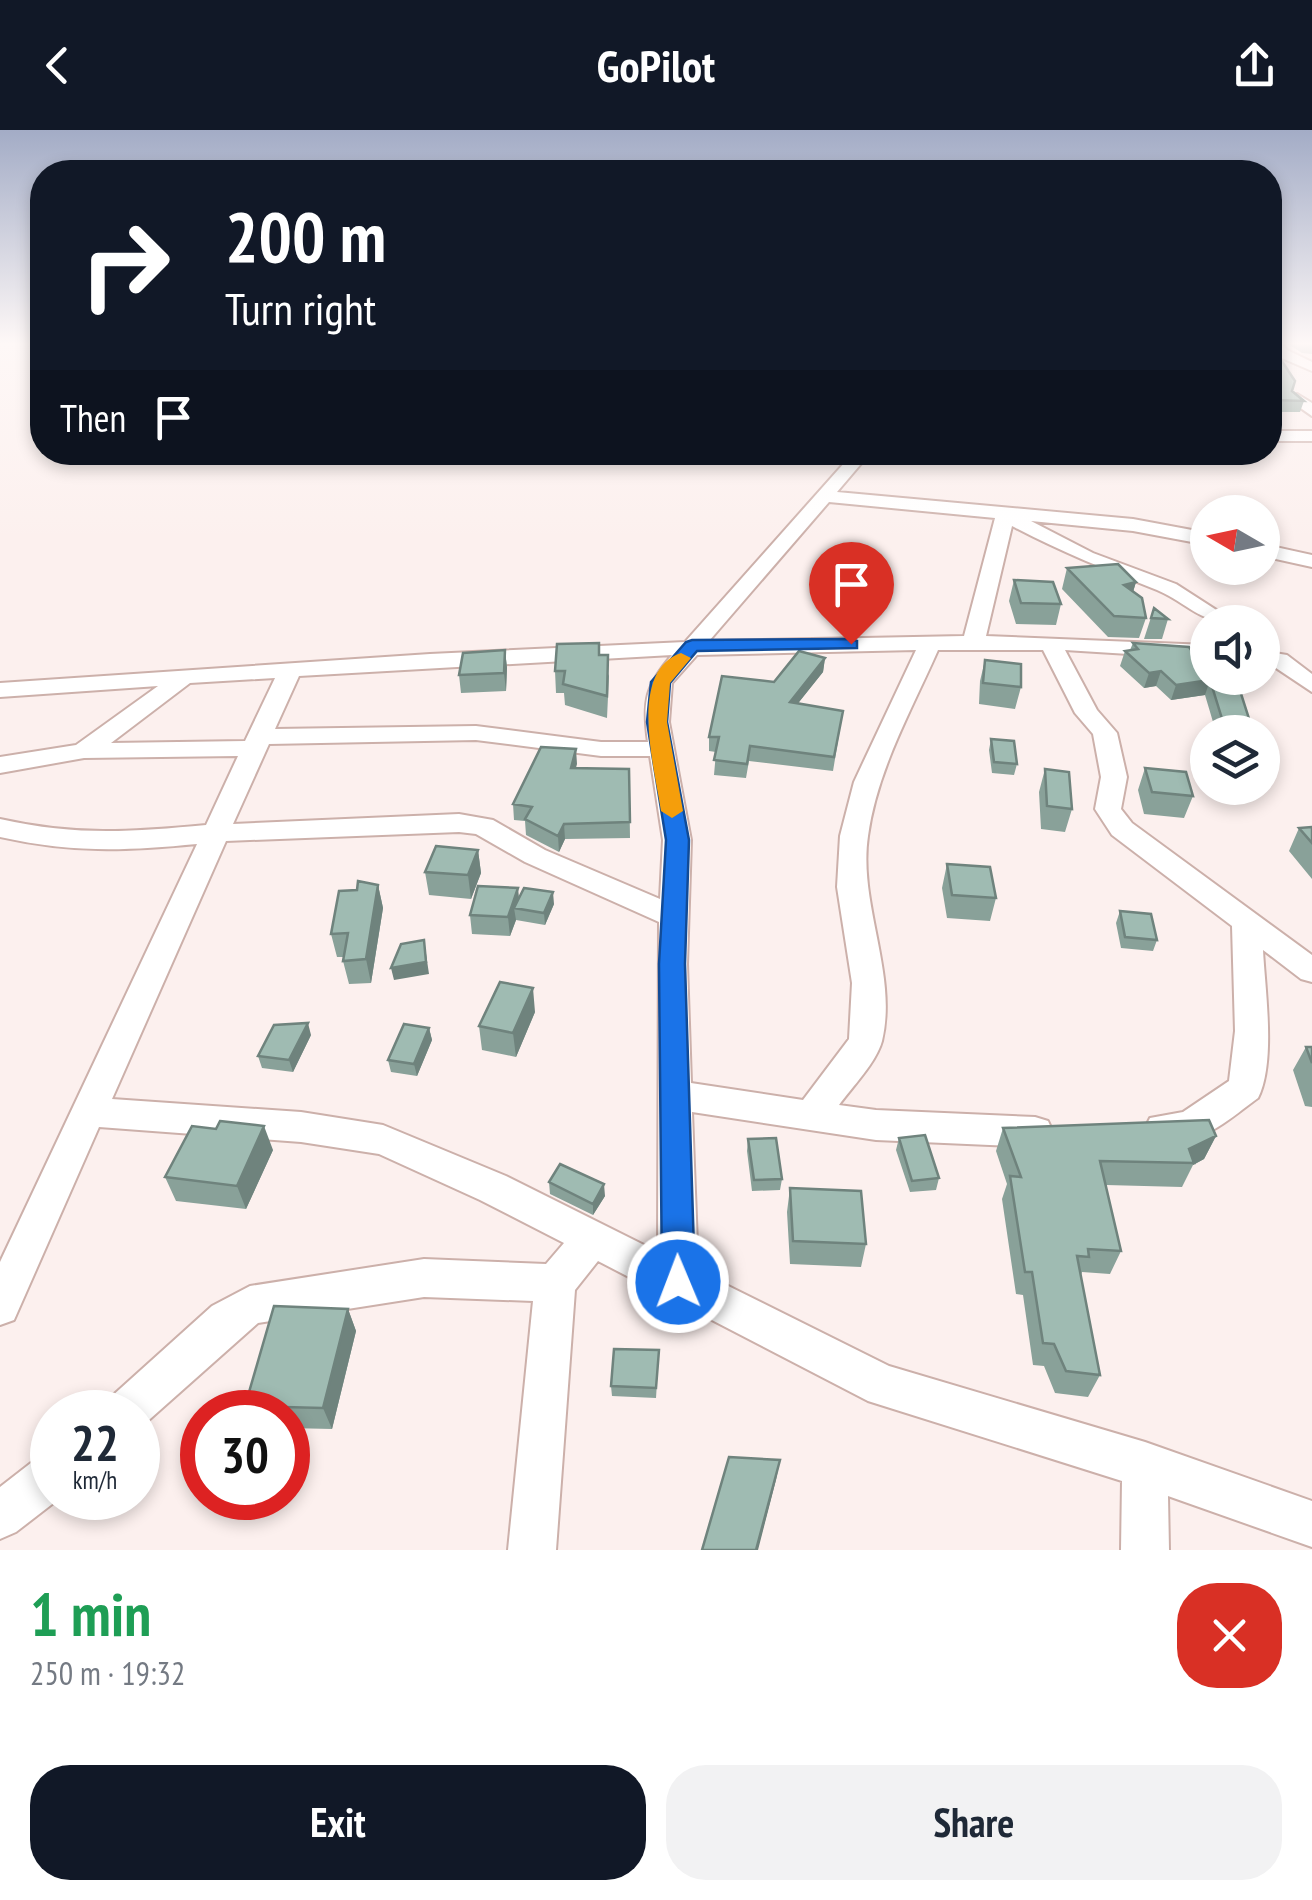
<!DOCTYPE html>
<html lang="en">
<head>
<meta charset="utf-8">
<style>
  body { margin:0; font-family:"PT Sans Narrow",sans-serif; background:#f2f2f3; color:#1f2937; height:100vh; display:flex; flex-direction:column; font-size:38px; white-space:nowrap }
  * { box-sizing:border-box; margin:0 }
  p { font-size:32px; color:#747a83 }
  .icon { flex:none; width:55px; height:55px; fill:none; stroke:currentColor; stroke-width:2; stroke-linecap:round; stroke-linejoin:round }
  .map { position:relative; height:1420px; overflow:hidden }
  .details { display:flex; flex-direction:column; background:#fff; flex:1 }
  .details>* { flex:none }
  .guide { position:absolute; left:30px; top:30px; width:1252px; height:305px; border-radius:40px; box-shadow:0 5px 15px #0003; background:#111827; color:#fff; overflow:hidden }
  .needle { width:65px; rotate:279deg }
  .controls { position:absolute; left:1190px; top:365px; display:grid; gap:20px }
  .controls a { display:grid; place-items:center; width:90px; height:90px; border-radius:50%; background:#fff; box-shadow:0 5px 15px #0003; font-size:50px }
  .speed { position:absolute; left:30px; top:1260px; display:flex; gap:20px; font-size:50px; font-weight:700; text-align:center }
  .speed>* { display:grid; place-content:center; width:130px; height:130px; border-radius:50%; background:#fff; box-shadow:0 5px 15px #0003; line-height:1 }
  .speed small { font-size:25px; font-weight:400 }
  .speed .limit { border:15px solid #d22; background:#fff; color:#111 }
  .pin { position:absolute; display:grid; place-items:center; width:85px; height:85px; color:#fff; margin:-102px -42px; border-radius:50% 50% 50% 0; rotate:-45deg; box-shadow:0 0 10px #0007 }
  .pin .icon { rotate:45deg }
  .me { position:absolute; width:110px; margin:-55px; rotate:359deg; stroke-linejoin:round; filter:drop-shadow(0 0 8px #0008) }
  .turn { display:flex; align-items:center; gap:35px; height:210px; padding:0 30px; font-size:45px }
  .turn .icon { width:130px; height:130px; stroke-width:2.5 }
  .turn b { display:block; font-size:70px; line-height:85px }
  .then { display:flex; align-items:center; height:95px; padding:0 30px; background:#0003; gap:20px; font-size:38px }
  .round { display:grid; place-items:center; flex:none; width:105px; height:105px; border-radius:40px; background:#f2f2f3 }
  .headline { display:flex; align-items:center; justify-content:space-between; height:170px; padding:0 30px }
  h1 { font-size:60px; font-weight:600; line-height:75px; color:#1e9e55 }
  .primary-button { display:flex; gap:20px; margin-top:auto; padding:20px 30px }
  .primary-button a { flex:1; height:115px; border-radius:40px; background:#111827; color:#fff; font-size:40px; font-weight:600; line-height:115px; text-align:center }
  .primary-button a+a { background:#f2f2f3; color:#1f2937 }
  header { display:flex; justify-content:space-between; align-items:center; height:130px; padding:0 30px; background:#111827; color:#fff; font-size:45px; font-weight:600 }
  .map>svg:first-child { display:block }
</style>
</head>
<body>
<header><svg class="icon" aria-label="back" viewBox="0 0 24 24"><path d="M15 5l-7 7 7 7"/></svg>GoPilot<svg class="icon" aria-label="share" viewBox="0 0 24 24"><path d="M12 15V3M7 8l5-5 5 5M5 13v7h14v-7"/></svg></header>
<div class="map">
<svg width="1312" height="1420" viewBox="0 0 1312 1420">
  <rect width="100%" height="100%" fill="#fcf0ee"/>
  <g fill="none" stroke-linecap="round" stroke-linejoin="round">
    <defs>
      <path id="street" d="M1270 212H1280L1287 220 1312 232V241L1277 226Z
        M1297 264 1312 273V286L1292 272 1289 269Z
        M1270 301H1312V311H1270Z
        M854 322H871L837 362 1133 389 1208 403V415L1133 401 1031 391 1093 423 1176 454 1235 492C1196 492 1190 474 1157 460 1107 440 1059 421 1012 396L986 506 1208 515V529L1065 520 1097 580 1117 603 1127 647 1121 679 1132 693 1312 825V852L1301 849 1263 820C1265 860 1276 932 1258 968 1225 992 1194 1023 1150 1008L1145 998 1150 988 1183 982 1229 951 1235 901 1232 796 1112 705 1095 679 1101 647 1093 604 1075 583 1043 520H938C912 579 877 640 868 706 858 774 898 844 882 911 876 933 852 957 839 975L876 980 1035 987 1048 991 1053 1002 1048 1013 1035 1017 876 1010 692 982 698 1141 889 1236 1145 1312 1312 1371V1417L1168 1366 1169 1420H1121L1122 1351 868 1271 598 1131 575 1160 556 1420H508L533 1171 424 1167 258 1193 141 1297 138 1299V1282H104L111 1267 212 1176 250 1156 424 1129 546 1134 564 1113 480 1070 379 1024 301 1012 99 997 14 1190 0 1195V1132L197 714C124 721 72 723 0 707V689C75 706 130 702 206 695L238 626 84 628 0 643V627L76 615 158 556 0 567V553L430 524 685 512ZM829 372 995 388 964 506 709 511ZM916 520 854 652 840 706 837 757 852 853 849 909 803 970 691 953 687 834 691 710 669 592 672 553 697 525ZM672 525C646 555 642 571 648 612H601L476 596 275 599 299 546ZM275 548 245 611 111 613 190 553ZM476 610 601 626H650L663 710 660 769 545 720 493 690 459 684 233 694 269 614ZM459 702 476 704 525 732 659 792 658 1122 506 1046 383 995 301 982 112 969 226 711Z
        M1262 414 1312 425V437L1262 426Z
        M1262 521 1287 525 1312 544V562L1273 536 1262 535Z
        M52 1322V1368H60L16 1402 0 1409V1357L36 1329Z"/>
    </defs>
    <!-- street casing -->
    <use href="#street" stroke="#ccb0aa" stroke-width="4"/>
    <!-- street -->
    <use href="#street" fill="#fff" fill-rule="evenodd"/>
  </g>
  <!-- wall -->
  <path fill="#89a199" d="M1270 212H1274L1272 217 1292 261 1304 271 1300 282H1270Z
    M1285 212H1312V224L1302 223Z
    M1067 438 1136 452 1133 462 1146 488 1139 508 1108 507 1062 459Z
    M1014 450 1061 474 1056 495 1016 494 1009 471Z
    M1154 478 1168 489 1162 509H1144Z
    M599 513 600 525 609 546 607 588 565 575 564 563H556L555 541Z
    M1133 513 1208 544 1252 598 1251 602H1216L1205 565 1171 570 1156 556 1144 558 1120 536 1125 521 1130 520Z
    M505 520 507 538 506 561 461 563 459 545Z
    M825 528 823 542 798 573 843 581 833 641 749 631 746 648 714 645 716 622 709 621V607L774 552Z
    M985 530 1021 557 1015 579 979 574 980 551Z
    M991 609 1017 634 1014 645 992 643 989 620Z
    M576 619V638L629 639 630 708 565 709 559 722 526 705 525 691 514 690 513 674Z
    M1145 638 1193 666 1184 688 1144 684 1138 660Z
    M1045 639 1072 679 1065 702 1041 699 1039 662Z
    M1312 697V749L1289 721 1299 698Z
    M478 720 481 743 471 769 429 765 425 742Z
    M947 734 996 768 990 791 947 788 942 758Z
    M378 755 383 778 371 853 349 854 343 831 344 827H337L331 804 357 760Z
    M519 768 554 774 545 795 516 790 510 806 472 804 470 785Z
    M1120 781 1157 810 1153 821 1121 818 1116 793Z
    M535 882 516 927 482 920 479 896Z
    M429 898 432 910 417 946 391 942 388 930Z
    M311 905 293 942 262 938 258 926Z
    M1306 917H1312V977L1305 976 1293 940Z
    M1003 998 1216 1006 1204 1029 1193 1035 1182 1057 1106 1055 1121 1121 1110 1144 1082 1142 1081 1145 1100 1245 1088 1267 1055 1263 1044 1236 1033 1235 1023 1165 1016 1164 1002 1069 1007 1054 996 1021Z
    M216 999 273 1020 246 1079 176 1071 165 1047Z
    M899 1008 939 1048 936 1060 910 1062 896 1020Z
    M748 1009 782 1049 780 1060 752 1061 747 1021Z
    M549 1052 605 1066 593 1085 550 1064Z
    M790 1058 866 1114 861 1137 790 1134 787 1082Z
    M348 1179 356 1201 332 1299 288 1298V1282H248L245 1276Z
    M659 1220 656 1268 612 1266 611 1256Z"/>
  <!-- shaded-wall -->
  <path fill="#6f837d" d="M1136 452 1130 472 1124 455Z
    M505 520 507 538 506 561 504 543Z
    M825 528 823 542 788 586 790 572Z
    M1161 541 1156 556 1144 558 1149 543Z
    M1210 550 1205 565 1171 570 1176 555Z
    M576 619 577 634 572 653 571 638Z
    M564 694 565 709 559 722 558 706Z
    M478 720 481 743 471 769 468 745Z
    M378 755 383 778 371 853 366 829Z
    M518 758 520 777 514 778 516 790 510 806 508 787Z
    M553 762 554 774 545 795 544 783Z
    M424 810 429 844 394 850 391 838Z
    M533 858 535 882 516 927 513 903Z
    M308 893 311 905 293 942 289 930Z
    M429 898 432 910 417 946 414 934Z
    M264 996 273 1020 246 1079 237 1056Z
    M1216 1006 1204 1029 1193 1035 1189 1019Z
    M604 1054 605 1066 593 1085V1074Z
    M348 1179 356 1201 332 1299 323 1278Z
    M780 1330 776 1350 758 1420H756Z"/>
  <!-- building -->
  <path fill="#9fbbb2" stroke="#6f837d" stroke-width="2.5" d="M1270 213 1295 251 1292 261 1304 271 1272 270 1270 268Z
    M1118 434 1136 452 1124 455 1142 468 1146 488 1114 486 1067 438Z
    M1014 450 1053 452 1061 474 1021 473Z
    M1154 478 1168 489 1151 488Z
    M599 513V525H608L607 566 563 554 565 541H555L557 514Z
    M1133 513 1189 517 1208 544V548H1236L1252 598 1224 595 1210 550 1176 555 1161 541 1149 543 1125 521 1138 519Z
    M505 520 504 543 459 545 463 523Z
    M799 521 825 528 790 572 843 581 834 627 750 616 747 634 714 630 719 607H709L722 546 774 552Z
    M985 530 1021 534V557L983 553Z
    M991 609 1014 611 1017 634 994 632Z
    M541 617 576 619 571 638 629 639 630 692 564 694 558 706 525 689 532 677 513 674Z
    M1145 638 1186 642 1193 666 1152 662Z
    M1045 639 1069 642 1072 679 1047 676Z
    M1312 697V713L1299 698Z
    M436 716 478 720 468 745 425 742Z
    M947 734 990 737 996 768 952 765Z
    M358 751 378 755 366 829 343 831 348 803 331 804 339 761 357 760Z
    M478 756 518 758 508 787 470 785Z
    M524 758 553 762 544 783 514 778Z
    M1120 781 1151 784 1157 810 1125 807Z
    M424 810 426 832 391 838 401 814Z
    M500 852 533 858 513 903 479 896Z
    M308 893 289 930 258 926 274 895Z
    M404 894 429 898 414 934 388 930Z
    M1306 917H1312V933Z
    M1209 990 1216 1006 1189 1019 1194 1033 1100 1031 1121 1121 1088 1119 1089 1127 1077 1126 1100 1245 1066 1241 1054 1214 1043 1213 1032 1142H1025L1010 1046 1021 1047 1003 998Z
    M220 991 264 996 237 1056 165 1047 192 996 216 999Z
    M925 1005 939 1048 912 1051 899 1008Z
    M776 1008 782 1049 754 1050 748 1009Z
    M560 1034 604 1054 593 1074 549 1052Z
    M790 1058 861 1061 866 1114 793 1111Z
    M274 1176 348 1179 323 1278 245 1276Z
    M614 1219 659 1220 656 1258 611 1256Z
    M729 1327 780 1330 756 1420H702Z"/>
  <!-- sky -->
  <linearGradient id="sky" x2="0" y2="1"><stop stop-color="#a3acc6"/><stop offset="0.52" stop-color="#fef8f7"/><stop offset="1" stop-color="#fef8f7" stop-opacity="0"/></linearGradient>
  <rect width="1312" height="410" fill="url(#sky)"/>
  <!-- route -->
  <path fill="#1a73e8" stroke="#114b97" stroke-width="2.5" d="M851 509 857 511V518L697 521 670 553 667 592 689 710 685 834 695 1152 690 1162 678 1167 667 1162 662 1152 659 834 666 710 647 592 651 552 686 512 692 510Z"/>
  <!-- slow -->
  <path fill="#f59e0b" d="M681 523 691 528 670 553 667 592 683 681 672 688 661 681C655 640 627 541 681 523Z"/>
</svg>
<div class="controls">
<a><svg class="needle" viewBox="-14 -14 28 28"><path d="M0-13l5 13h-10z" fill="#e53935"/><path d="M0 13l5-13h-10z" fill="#747a83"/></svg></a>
<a><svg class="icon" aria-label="sound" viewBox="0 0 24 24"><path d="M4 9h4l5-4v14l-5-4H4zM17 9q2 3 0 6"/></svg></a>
<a><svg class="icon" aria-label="layers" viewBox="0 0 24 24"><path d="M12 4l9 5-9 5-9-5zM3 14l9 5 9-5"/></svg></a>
</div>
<div class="speed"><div>22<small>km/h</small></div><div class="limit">30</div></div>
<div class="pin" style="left:851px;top:514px;background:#d93025"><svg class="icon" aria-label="arrive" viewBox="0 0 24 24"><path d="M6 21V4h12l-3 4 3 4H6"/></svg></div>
<svg class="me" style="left:678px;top:1152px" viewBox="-20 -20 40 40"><circle r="17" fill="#1a73e8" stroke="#fff" stroke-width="3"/><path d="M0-11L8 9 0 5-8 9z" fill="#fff"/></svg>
<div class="guide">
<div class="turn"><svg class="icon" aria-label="right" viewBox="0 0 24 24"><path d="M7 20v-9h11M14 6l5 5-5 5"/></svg><div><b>200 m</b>Turn right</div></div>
<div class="then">Then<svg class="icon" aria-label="arrive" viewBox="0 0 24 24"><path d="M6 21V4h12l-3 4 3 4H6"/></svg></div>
</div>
</div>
<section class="details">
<div class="headline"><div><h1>1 min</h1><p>250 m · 19:32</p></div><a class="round" style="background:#d93025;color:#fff"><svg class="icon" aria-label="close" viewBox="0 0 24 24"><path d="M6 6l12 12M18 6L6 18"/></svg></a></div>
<div class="primary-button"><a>Exit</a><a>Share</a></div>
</section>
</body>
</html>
